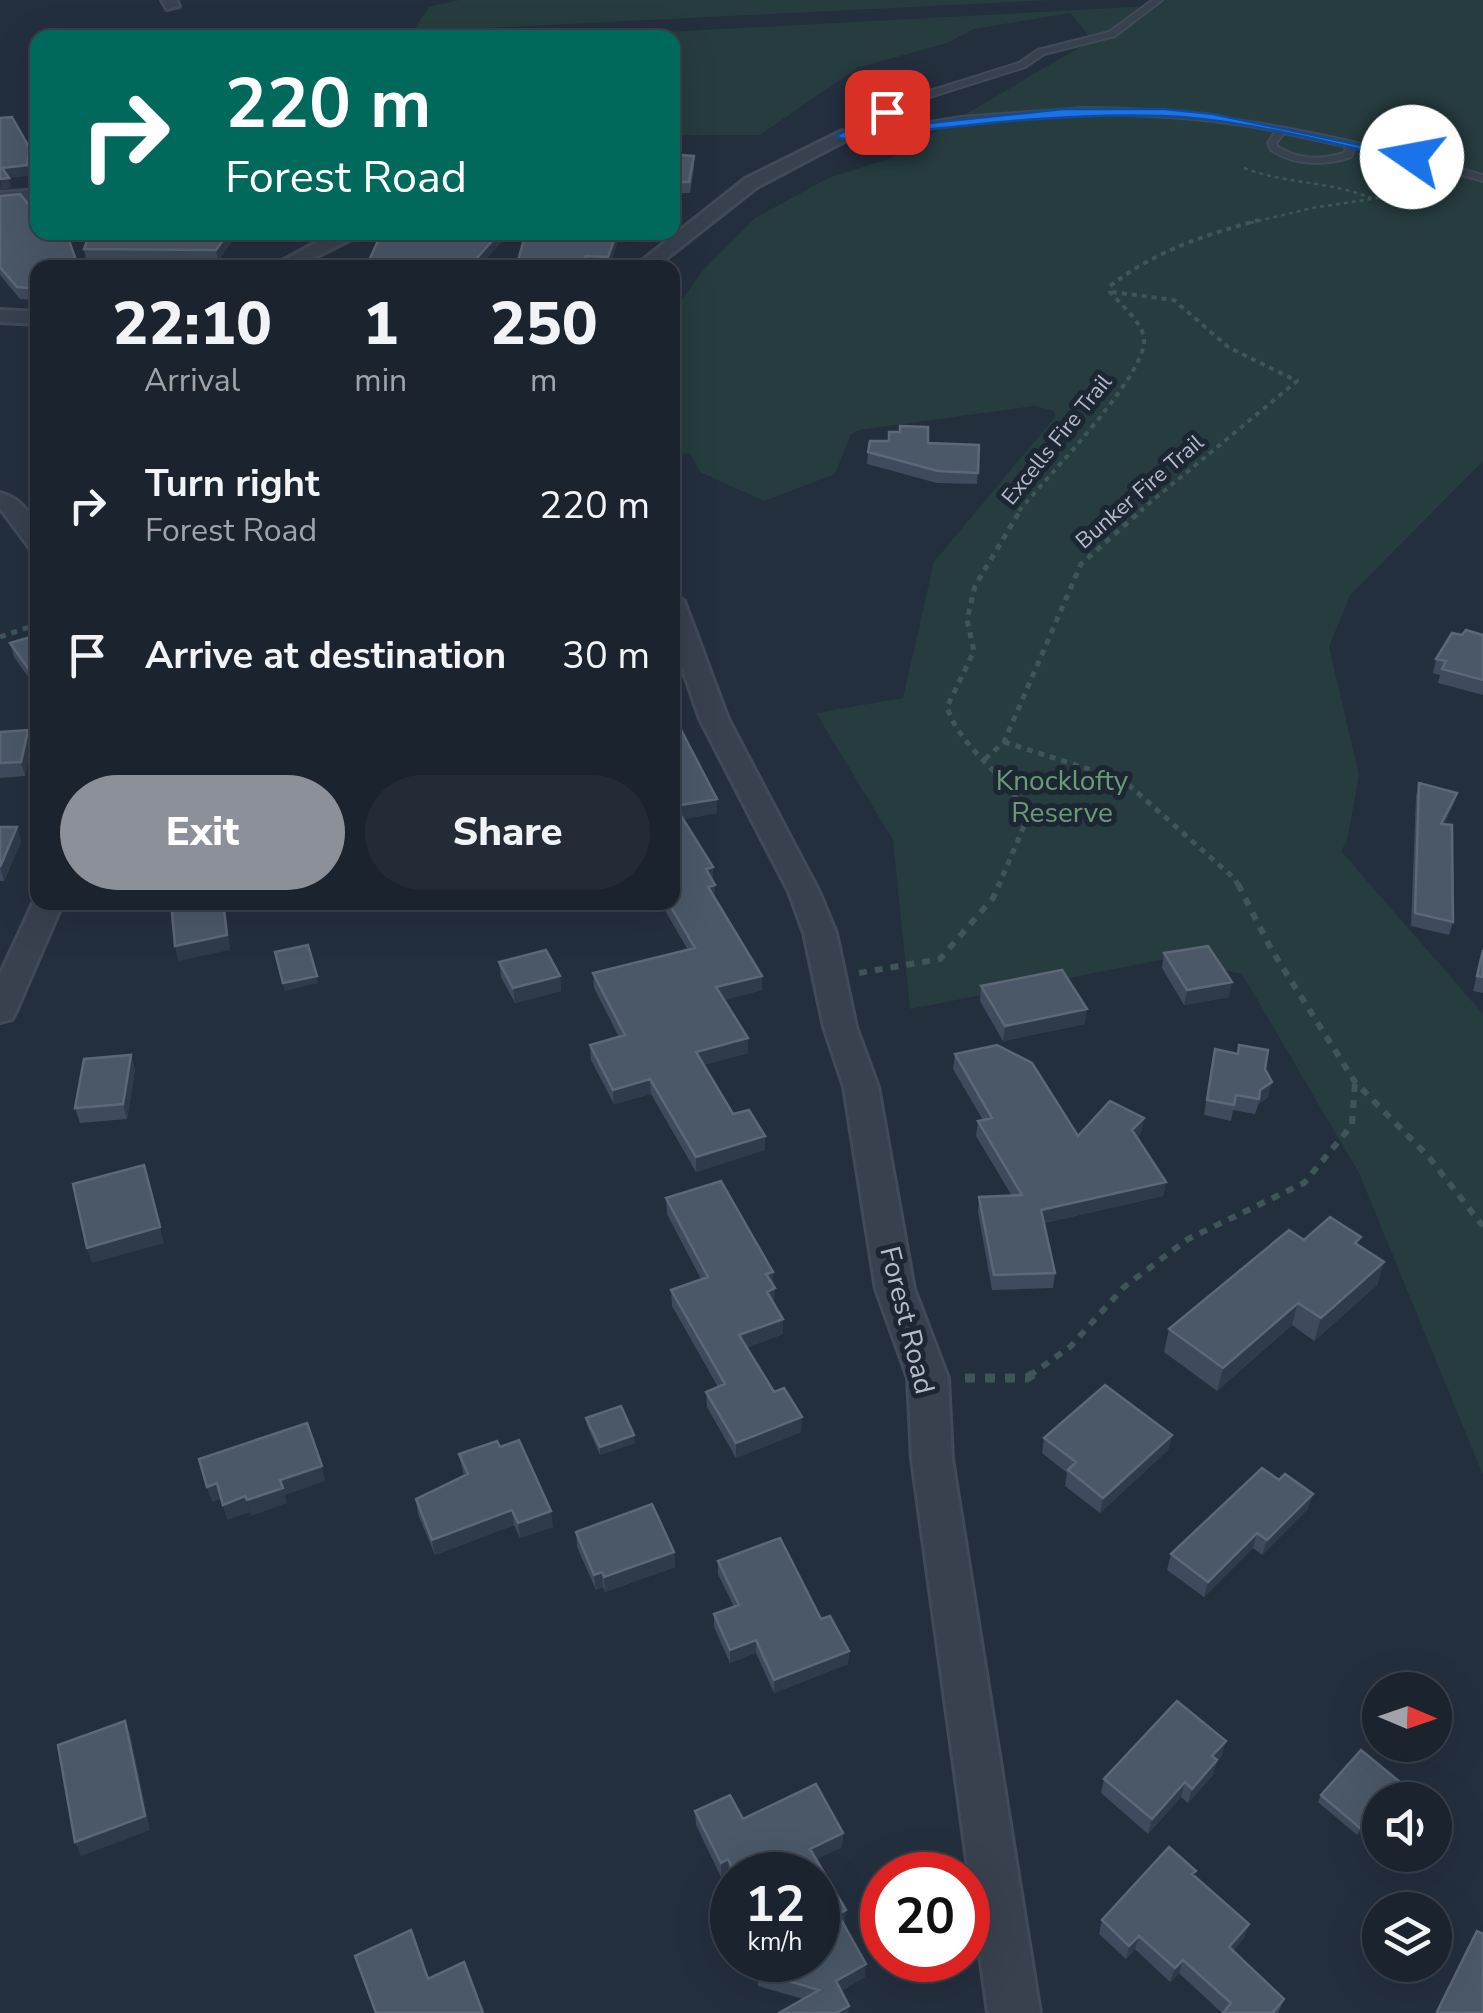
<!DOCTYPE html>
<html lang="en">
<head>
<meta charset="utf-8">
<style>
  body { margin:0; font-family:"Nunito Sans",sans-serif; background:#242b36; color:#f1f3f6; height:100vh; display:flex; flex-direction:column; font-size:38px; white-space:nowrap }
  * { box-sizing:border-box; margin:0 }
  p { font-size:32px; color:#a0a4aa }
  .icon { flex:none; width:55px; height:55px; fill:none; stroke:currentColor; stroke-width:2; stroke-linecap:round; stroke-linejoin:round }
  .map { position:relative; flex:1; overflow:hidden }
  .drawer { position:absolute; left:30px; top:260px; width:650px; height:650px; display:flex; flex-direction:column; background:#1b232e; border-radius:20px; box-shadow:0 10px 40px #0002,0 0 0 2px #39404a }
  .drawer>* { flex:none }
  .guide { position:absolute; left:30px; top:30px; width:650px; height:210px; border-radius:20px; box-shadow:0 10px 40px #0002,0 0 0 2px #39404a; background:#00695c; color:#fff; overflow:hidden }
  .needle { width:65px; rotate:92deg }
  .fabs { position:absolute; left:1362px; top:1672px; display:grid; gap:20px }
  .fabs a { display:grid; place-items:center; width:90px; height:90px; border-radius:50%; background:#1b232e; box-shadow:0 10px 40px #0002,0 0 0 2px #39404a; font-size:50px }
  .speed { position:absolute; left:710px; top:1852px; display:flex; gap:20px; font-size:50px; font-weight:700; text-align:center }
  .speed>* { display:grid; place-content:center; width:130px; height:130px; border-radius:50%; background:#1b232e; box-shadow:0 10px 40px #0002,0 0 0 2px #39404a; line-height:1 }
  .speed small { font-size:25px; font-weight:400 }
  .speed .limit { border:15px solid #d22; background:#fff; color:#111 }
  .pin { position:absolute; display:grid; place-items:center; width:85px; height:85px; color:#fff; margin:-42px; border-radius:20px; box-shadow:0 5px 15px #0006 }
  .me { position:absolute; width:110px; margin:-55px; rotate:282deg; stroke-linejoin:round; filter:drop-shadow(0 0 8px #0008) }
  .turn { display:flex; align-items:center; gap:35px; height:210px; padding:0 30px; font-size:45px }
  .turn .icon { width:130px; height:130px; stroke-width:2.5 }
  .turn b { display:block; font-size:70px; line-height:85px }
  .eta { display:flex; justify-content:space-evenly; align-items:center; height:170px; text-align:center }
  .eta b { font-size:60px; font-weight:800; line-height:70px }
  .cta { display:flex; gap:20px; margin-top:auto; padding:20px 30px }
  .cta a { flex:1; height:115px; border-radius:60px; background:#8c9099; color:#fff; font-size:40px; font-weight:800; line-height:115px; text-align:center }
  .cta a+a { background:#242b36; color:#f1f3f6 }
  ul { padding:0; list-style:none }
  li { display:flex; align-items:center; gap:30px; height:150px; padding:0 30px }
  li div { flex:1 }
  li b { display:block; font-size:38px }
  li em { font-style:normal }
  .map>svg:first-child { display:block }
</style>
</head>
<body>
<div class="map">
<svg width="1483" height="2013" viewBox="0 0 1483 2013">
  <rect width="100%" height="100%" fill="#242f3e"/>
  <!-- green -->
  <path fill="#263c3f" d="M459 0H1051L448 30 437 37H409L429 7Z
    M1162 0H1483V461L1350 595 1329 647 1359 775 1347 841 1341 851 1483 1014V1475L1359 1173 1242 974 1171 958 910 1009 893 840 816 713 903 698 934 562 1055 417 1054 411 1035 406 859 430 851 434 835 474 764 501 700 472 690 453 673 455V312L704 269 755 218 828 178 891 158 1092 40 1070 13 974 29 947 43 857 68 760 135H673L672 38H556L1152 6Z"/>
  <g fill="none" stroke-linecap="round" stroke-linejoin="round">
    <defs>
      <path id="service" d="M1153 0H1162L1115 36 1044 54 1025 67 920 100 859 130 852 128 914 96 1019 63 1038 50 1109 32Z
        M1084 108C1220 108 1352 139 1483 175V181L1389 154 1354 148 1351 157C1323 166 1296 166 1271 150L1268 143 1276 131C1131 102 988 116 842 139L838 136 962 117ZM1284 133 1344 146 1346 149 1344 153C1320 160 1299 160 1278 147L1276 143Z"/>
      <path id="minor" d="M162 0H176L179 6 167 9Z
        M842 131 850 136 848 139 757 187 654 268H633L745 179Z
        M38 190V200L0 203V193Z
        M336 232H381L349 240 294 268H269Z
        M0 310 38 312V324L0 322Z
        M0 493C27 500 38 524 38 550L30 548 0 508Z
        M672 594 684 601 728 719 819 892 836 933 856 1027 878 1087 914 1289 948 1378 952 1459 1040 2013H988L912 1459 908 1378 876 1289 844 1087 824 1027 804 933 789 892 700 719 672 638Z
        M37 895 38 902H63L16 1011 12 1019 0 1022V975Z"/>
    </defs>
    <!-- service casing -->
    <use href="#service" stroke="#414a57" stroke-width="4"/>
    <!-- minor casing -->
    <use href="#minor" stroke="#414a57" stroke-width="6"/>
    <!-- path-far4 -->
    <path stroke="#3f5557" stroke-width="2.5" stroke-dasharray="4 4" stroke-linecap="butt" d="M1244 168C1285 184 1330 181 1371 198
      M1250 223 1312 208 1437 189"/>
    <!-- path-far3 -->
    <path stroke="#3f5557" stroke-width="4" stroke-dasharray="5 5" stroke-linecap="butt" d="M1112 292 1174 300 1228 347 1297 381 1140 511
      M1019 511C1047 477 1140 382 1144 343 1146 325 1121 305 1110 292V286C1155 251 1205 235 1259 220"/>
    <!-- path-far2 -->
    <path stroke="#3f5557" stroke-width="5" stroke-dasharray="6 6" stroke-linecap="butt" d="M0 637 38 624
      M1004 742 1123 780 1235 879 1239 887
      M985 759 1004 742 1081 564 1143 509
      M998 887 1027 819C1010 774 962 753 947 707L974 651 967 620 975 586 1021 509"/>
    <!-- path-far1 -->
    <path stroke="#3f5557" stroke-width="6" stroke-dasharray="8 8" stroke-linecap="butt" d="M1238 884 1271 949 1355 1082 1428 1156 1483 1226
      M859 973 940 959 993 898 999 884
      M1029 1376 1070 1347 1124 1287 1188 1239 1304 1183 1352 1125 1355 1083"/>
    <!-- path -->
    <path stroke="#3f5557" stroke-width="9" stroke-dasharray="10 10" stroke-linecap="butt" d="M965 1378H1027L1033 1374"/>
    <!-- service -->
    <use href="#service" fill="#38414e" fill-rule="evenodd"/>
    <!-- minor -->
    <use href="#minor" fill="#38414e" fill-rule="evenodd"/>
  </g>
  <!-- wall -->
  <path fill="#3f4b5c" d="M672 154 694 156V167L690 193H672Z
    M0 196 38 268V300L20 299 0 275Z
    M90 232H309L306 238 235 237 218 261 86 260 84 249Z
    M526 232H621L609 267 516 268Z
    M928 443 979 445 977 484 937 483 867 464 868 452Z
    M38 635V684L34 685 14 657 10 643Z
    M1462 635H1483V695L1438 683 1440 675 1433 673 1436 659Z
    M672 722 717 813 683 819 715 885V899L762 990 724 1000 748 1038V1053L703 1065 733 1114 765 1150 696 1172 651 1094 614 1104 591 1060 590 1045 619 1037 594 988 593 973 688 950 660 902H672Z
    M28 730 32 744 25 776 0 778V732Z
    M1419 783 1457 793 1453 806 1444 824 1453 922 1449 935 1411 926 1416 796Z
    M0 827H17L21 842 4 881H0Z
    M1483 949V993L1473 991Z
    M1164 953 1229 997 1184 1005 1162 968Z
    M499 962 560 976 561 991 515 1003 501 977Z
    M981 986 1085 1024 1003 1041 980 1001Z
    M1215 1049 1265 1069 1268 1097 1258 1105 1255 1114 1233 1110 1231 1121 1204 1115Z
    M955 1054 1078 1136 1144 1118 1141 1133 1137 1137 1166 1182 1163 1196 1044 1223 1055 1273 1053 1288 992 1290 978 1212 979 1197 1012 1196 976 1136 978 1121 983 1120 953 1069Z
    M131 1055 135 1070 127 1119 80 1123 75 1108Z
    M666 1198 773 1272 774 1304 783 1319V1334L746 1348 774 1392 801 1432 736 1458 707 1407 706 1392 718 1387 672 1306 671 1290 701 1279 667 1214Z
    M1304 1240 1359 1245 1384 1262 1377 1285 1314 1341 1292 1325 1217 1391 1164 1352 1169 1329Z
    M586 1418 635 1443 600 1455 587 1425Z
    M1172 1435 1168 1450 1100 1513 1065 1486 1067 1473 1042 1453 1044 1438Z
    M500 1447 553 1527 520 1538 514 1525 435 1555 418 1514 416 1499 464 1476 459 1454Z
    M1308 1509 1262 1555 1253 1548 1204 1597 1167 1570 1171 1554Z
    M576 1532 674 1552 675 1567 605 1592 603 1587 596 1590 577 1547Z
    M718 1561 821 1619 849 1651 848 1664 774 1693 756 1653 730 1663 714 1627V1614L734 1607 718 1574Z
    M1222 1756 1217 1761 1213 1775 1188 1803 1181 1797 1148 1834 1101 1793 1104 1779Z
    M1400 1782 1397 1790 1380 1800V1809L1357 1835 1318 1802 1321 1795Z
    M695 1811 843 1833 842 1847 816 1859 846 1910 844 1925 865 1977 841 1991 803 1999 758 1986V1972L818 1875H732V1881L729 1873 721 1877 696 1825Z
    M1194 1876 1244 1938 1233 1951 1284 1999 1278 2013H1222L1179 1973 1170 1982 1135 1949 1126 1959 1099 1934 1102 1920Z"/>
  <!-- shaded-wall -->
  <path fill="#2f3b4b" d="M30 149 33 160 29 176 9 178 11 188 0 190 2 168Z
    M229 232H234L235 237 218 261 216 250Z
    M500 232H510L479 268H468Z
    M617 232H621L609 267 608 257Z
    M38 669V684L34 685 30 671Z
    M28 730 32 744 25 776 21 762Z
    M1457 793 1453 806 1437 837 1441 824Z
    M717 799V813L676 821 675 806Z
    M17 827 21 842 4 881 0 867Z
    M713 867V882L706 869Z
    M715 885V900L708 887Z
    M223 902H225L230 950 178 961 175 946Z
    M317 976 318 983 285 991 283 983Z
    M560 976 561 991 515 1003 513 988Z
    M762 976V990L716 1002V987Z
    M1232 982 1229 997 1184 1005 1187 990Z
    M1087 1009 1085 1024 1003 1041 1005 1026Z
    M748 1038V1053L696 1067V1052Z
    M131 1055 135 1070 127 1119 123 1104Z
    M650 1079 651 1094 614 1104 613 1090Z
    M1272 1082 1268 1097 1258 1105 1260 1090Z
    M1144 1118 1141 1133 1130 1145 1132 1130Z
    M765 1136V1150L696 1172V1157Z
    M148 1180 164 1243 92 1263 87 1248Z
    M1166 1182 1163 1196 1039 1224 1041 1210Z
    M1384 1262 1377 1285 1314 1341 1321 1318Z
    M773 1272V1287L766 1274Z
    M775 1288 774 1304 767 1292Z
    M1298 1303 1292 1325 1217 1391 1223 1368Z
    M783 1319V1334L739 1351V1335Z
    M802 1417 801 1432 736 1458V1443Z
    M634 1435 635 1443 600 1455V1447Z
    M1172 1435 1168 1450 1100 1513 1103 1498Z
    M322 1466 325 1481 285 1495 287 1503 251 1516 247 1500 280 1480Z
    M217 1483 221 1499 212 1502 207 1487Z
    M1313 1494 1308 1509 1262 1555 1267 1540Z
    M245 1496 250 1512 227 1520 223 1505Z
    M512 1510 514 1525 435 1555 432 1540Z
    M551 1511 553 1527 520 1538 518 1523Z
    M1257 1533 1253 1548 1204 1597 1208 1582Z
    M674 1552 675 1567 605 1592 604 1577Z
    M602 1572 603 1587 596 1590 594 1575Z
    M756 1640V1653L730 1663V1650Z
    M849 1651 848 1664 774 1693V1680Z
    M125 1721 131 1736 150 1830 81 1856 75 1842Z
    M1226 1741 1222 1756 1217 1761 1213 1775 1188 1803 1192 1789 1212 1756Z
    M1185 1782 1181 1797 1148 1834 1152 1819Z
    M1380 1806V1809L1357 1835 1360 1828Z
    M843 1833 842 1847 809 1863 810 1849Z
    M728 1859 729 1873 721 1877V1863Z
    M846 1910 845 1924 837 1928 838 1914Z
    M1249 1924 1244 1938 1224 1961 1229 1947Z
    M1139 1936 1135 1949 1126 1959 1129 1946Z
    M1183 1960 1179 1973 1170 1982 1175 1968Z
    M866 1964 865 1977 835 1994 836 1981Z
    M849 2006 848 2013H836Z"/>
  <!-- building -->
  <path fill="#4b5868" stroke="#5c6777" stroke-width="2.5" d="M12 117 30 149 27 165 2 168 9 178 0 179V118Z
    M672 154 694 156 689 182H672Z
    M20 194 38 216V232H66L77 263 72 268H38V289L17 287 0 267V196Z
    M90 232H229L216 250 84 249Z
    M382 232H500L468 268H301L307 261 366 267Z
    M526 232H617L608 257 586 256 583 268H516Z
    M900 426 928 427V443L979 445 978 473 938 471 868 452 870 441H889V432H900Z
    M1466 630 1483 635V680L1442 669 1446 661 1436 659 1452 633 1462 635Z
    M38 635V669L30 671 10 643Z
    M672 722H677L717 799 675 806 713 867 706 869 715 885 708 887 762 976 716 987 748 1038 696 1052 733 1114 749 1110 765 1136 696 1157 650 1079 613 1090 590 1045 625 1035 593 973 695 948 668 902H672Z
    M28 730 21 762 0 763V732Z
    M1419 783 1457 793 1441 824 1452 825 1453 922 1415 913Z
    M0 827H17L0 867Z
    M171 902H223L227 935 175 946Z
    M308 945 317 976 283 983 275 952Z
    M1208 946 1232 982 1187 990 1164 953Z
    M546 950 560 976 513 988 499 962Z
    M1483 950V977L1477 976Z
    M1062 970 1087 1009 1005 1026 981 986Z
    M997 1045 1032 1063 1078 1136 1110 1101 1144 1118 1132 1130 1166 1182 1041 1210 1055 1273 994 1275 979 1197 1022 1195 978 1121 992 1118 955 1054Z
    M1239 1045 1268 1050 1265 1069 1272 1082 1260 1090 1259 1099 1236 1095 1234 1105 1207 1100 1215 1049 1238 1054Z
    M131 1055 123 1104 75 1108 84 1059Z
    M144 1165 160 1227 87 1248 73 1184Z
    M721 1181 773 1272 766 1274 775 1288 767 1292 783 1319 739 1335 774 1392 784 1388 802 1417 736 1443 706 1392 725 1384 671 1290 708 1277 666 1198Z
    M1330 1217 1361 1237 1355 1243 1384 1262 1321 1318 1298 1303 1223 1368 1169 1329 1289 1230 1304 1240Z
    M1105 1385 1172 1435 1103 1498 1068 1470 1076 1462 1044 1438Z
    M621 1406 634 1435 600 1447 586 1418Z
    M307 1423 322 1466 280 1480 283 1488 247 1500 245 1496 223 1505 217 1483 207 1487 199 1459Z
    M519 1440 551 1511 518 1523 512 1510 432 1540 416 1499 468 1474 459 1454 497 1441 500 1447Z
    M1262 1468 1279 1480 1285 1474 1313 1494 1267 1540 1257 1533 1208 1582 1171 1554Z
    M652 1504 674 1552 604 1577 602 1572 594 1575 576 1532Z
    M780 1538 821 1619 830 1616 849 1651 774 1680 756 1640 730 1650 714 1614 739 1605 718 1561Z
    M1177 1701 1226 1741 1212 1756 1217 1760 1192 1789 1185 1782 1152 1819 1104 1779Z
    M125 1721 145 1816 75 1842 58 1745Z
    M1361 1750 1400 1782 1385 1800H1380V1806L1360 1828 1321 1795Z
    M816 1784 843 1833 810 1849 846 1910 838 1914 866 1964 836 1981 849 2006 836 2013H779L819 1990 758 1972 763 1960H818V1875H736L728 1859 721 1863 695 1811 730 1795 743 1819Z
    M1169 1847 1196 1871 1192 1874 1249 1924 1229 1947 1284 1999 1272 2013H1223L1231 2003 1183 1960 1175 1968 1139 1936 1129 1946 1102 1920Z
    M411 1930 428 1979 464 1962 483 2013H376L355 1956Z
    M1477 1931 1483 1934V2013H1439L1437 2012Z"/>
  <!-- route -->
  <path fill="#1a73e8" stroke="#114b97" stroke-width="2.5" d="M887 109 891 115 861 130 1063 109H1165L1213 114 1417 157 1412 161C1330 144 1246 119 1163 116 1055 112 949 128 842 139L836 136Z"/>
  <g text-anchor="middle" stroke-width="10" stroke-linejoin="round" paint-order="stroke">
    <!-- far-street labels -->
    <g font-size="22" fill="#b4bcc9" stroke="#1d2633">
      <text transform="translate(1056 439) rotate(-51)" y="8">Excells Fire Trail</text>
      <text transform="translate(1139 491) rotate(-41)" y="8">Bunker Fire Trail</text>
    </g>
    <!-- park labels -->
    <g font-size="28" fill="#6b9a76" stroke="#1d2633">
      <text x="1062" y="790">Knocklofty<tspan x="1062" dy="32">Reserve</tspan></text>
    </g>
    <!-- street labels -->
    <g font-size="28" fill="#b4bcc9" stroke="#1d2633">
      <text transform="translate(908 1320) rotate(76)" y="10">Forest Road</text>
    </g>
  </g>
</svg>
<div class="fabs">
<a><svg class="needle" viewBox="-14 -14 28 28"><path d="M0-13l5 13h-10z" fill="#e53935"/><path d="M0 13l5-13h-10z" fill="#a0a4aa"/></svg></a>
<a><svg class="icon" aria-label="sound" viewBox="0 0 24 24"><path d="M4 9h4l5-4v14l-5-4H4zM17 9q2 3 0 6"/></svg></a>
<a><svg class="icon" aria-label="layers" viewBox="0 0 24 24"><path d="M12 4l9 5-9 5-9-5zM3 14l9 5 9-5"/></svg></a>
</div>
<div class="speed"><div>12<small>km/h</small></div><div class="limit">20</div></div>
<div class="pin" style="left:887px;top:112px;background:#d93025"><svg class="icon" aria-label="arrive" viewBox="0 0 24 24"><path d="M6 21V4h12l-3 4 3 4H6"/></svg></div>
<svg class="me" style="left:1412px;top:157px" viewBox="-20 -20 40 40"><circle r="19" fill="#fff"/><path d="M0-13L10 11 0 6-10 11z" fill="#1a73e8"/></svg>
<div class="guide">
<div class="turn"><svg class="icon" aria-label="right" viewBox="0 0 24 24"><path d="M7 20v-9h11M14 6l5 5-5 5"/></svg><div><b>220 m</b>Forest Road</div></div>
</div>
<section class="drawer">
<div class="eta">
<div><b>22:10</b><p>Arrival</p></div>
<div><b>1</b><p>min</p></div>
<div><b>250</b><p>m</p></div>
</div>
<ul>
<li><svg class="icon" aria-label="right" viewBox="0 0 24 24"><path d="M7 20v-9h11M14 6l5 5-5 5"/></svg><div><b>Turn right</b><p>Forest Road</p></div><em>220 m</em></li>
<li><svg class="icon" aria-label="arrive" viewBox="0 0 24 24"><path d="M6 21V4h12l-3 4 3 4H6"/></svg><div><b>Arrive at destination</b></div><em>30 m</em></li>
</ul>
<div class="cta"><a>Exit</a><a>Share</a></div>
</section>
</div>
</body>
</html>
